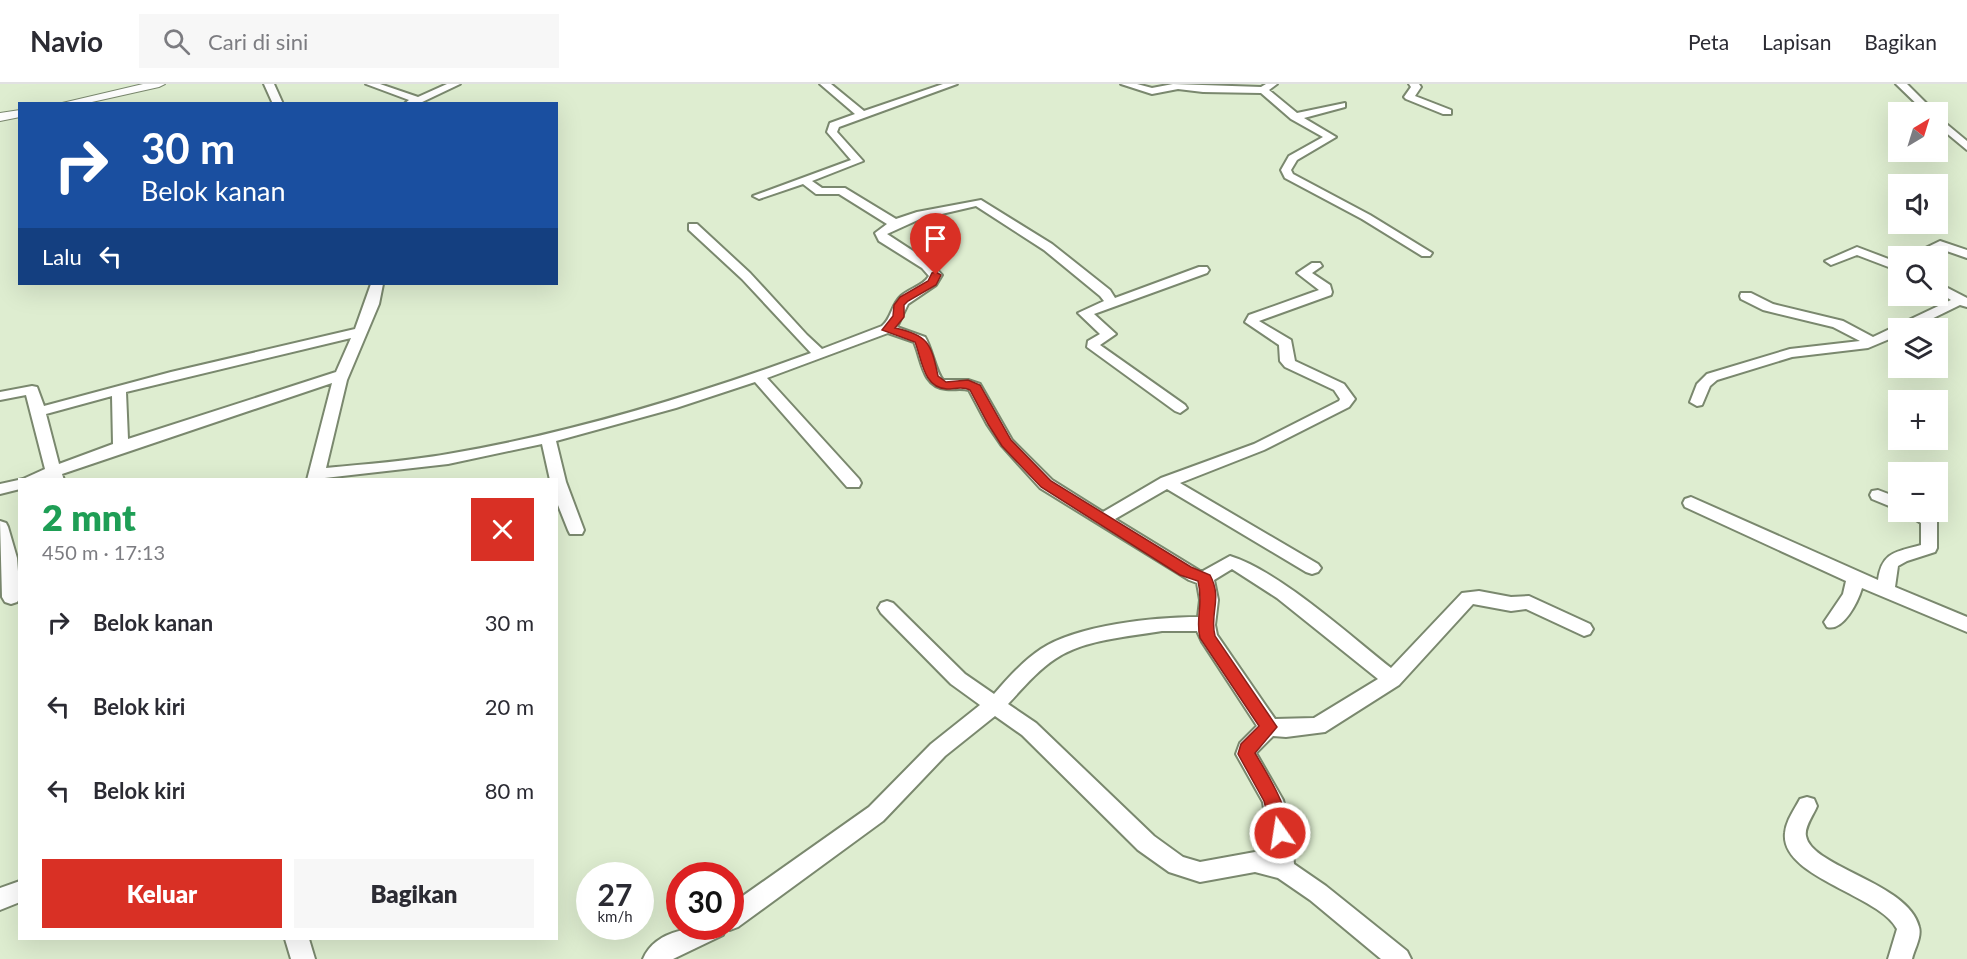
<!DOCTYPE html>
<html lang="id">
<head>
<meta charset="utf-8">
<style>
  body { margin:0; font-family:Lato,sans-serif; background:#f7f7f7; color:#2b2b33; height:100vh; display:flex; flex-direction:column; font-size:22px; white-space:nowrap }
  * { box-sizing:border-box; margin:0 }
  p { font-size:20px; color:#7c7c81 }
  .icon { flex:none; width:33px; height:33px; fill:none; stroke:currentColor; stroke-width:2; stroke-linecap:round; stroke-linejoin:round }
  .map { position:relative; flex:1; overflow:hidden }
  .side { position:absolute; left:18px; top:394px; width:540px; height:462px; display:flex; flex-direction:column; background:#fff; border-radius:0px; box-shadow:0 6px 24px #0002 }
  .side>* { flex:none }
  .banner { position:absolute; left:18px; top:18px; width:540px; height:183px; border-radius:0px; box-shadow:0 6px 24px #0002; background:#1a4fa0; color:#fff; overflow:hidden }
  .needle { width:39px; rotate:38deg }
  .controls { position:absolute; left:1888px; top:18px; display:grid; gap:12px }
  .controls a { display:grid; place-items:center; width:60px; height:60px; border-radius:0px; background:#fff; box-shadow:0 6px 24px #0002; font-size:30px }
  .speed { position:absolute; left:576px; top:778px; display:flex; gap:12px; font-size:30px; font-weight:700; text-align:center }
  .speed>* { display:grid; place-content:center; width:78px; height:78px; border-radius:50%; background:#fff; box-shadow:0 6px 24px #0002; line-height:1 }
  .speed small { font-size:15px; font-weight:400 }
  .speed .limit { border:9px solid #d22; background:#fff; color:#111 }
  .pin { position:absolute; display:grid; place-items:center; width:51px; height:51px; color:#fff; margin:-62px -26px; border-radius:50% 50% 50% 0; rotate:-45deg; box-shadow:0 0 6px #0007 }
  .pin .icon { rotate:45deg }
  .me { position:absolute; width:66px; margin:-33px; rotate:347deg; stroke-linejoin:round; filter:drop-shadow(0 0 4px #0008) }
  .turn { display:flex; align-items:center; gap:21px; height:126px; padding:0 24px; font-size:27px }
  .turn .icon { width:78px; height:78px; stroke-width:2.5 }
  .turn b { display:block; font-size:42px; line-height:51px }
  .then { display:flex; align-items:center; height:57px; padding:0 24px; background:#0003; gap:12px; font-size:22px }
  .round { display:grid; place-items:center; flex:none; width:63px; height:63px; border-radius:0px; background:#f7f7f7 }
  .summary { display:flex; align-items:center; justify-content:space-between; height:102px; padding:0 24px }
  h1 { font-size:36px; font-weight:800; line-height:45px; color:#1e9e55 }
  .cta { display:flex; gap:12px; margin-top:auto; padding:12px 24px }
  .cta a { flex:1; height:69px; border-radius:0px; background:#d93025; color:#fff; font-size:24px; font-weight:800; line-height:69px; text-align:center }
  .cta a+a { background:#f7f7f7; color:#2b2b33 }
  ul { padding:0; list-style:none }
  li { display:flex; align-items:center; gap:18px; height:84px; padding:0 24px }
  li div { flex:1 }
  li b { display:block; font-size:22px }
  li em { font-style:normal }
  header { display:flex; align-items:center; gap:36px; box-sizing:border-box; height:84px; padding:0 30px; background:#fff; border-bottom:2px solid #e1e1e2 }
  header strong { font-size:28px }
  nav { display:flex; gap:33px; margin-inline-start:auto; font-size:21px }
  .search { width:420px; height:54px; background:#f7f7f7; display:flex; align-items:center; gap:15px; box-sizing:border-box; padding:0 21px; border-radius:0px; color:#7c7c81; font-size:22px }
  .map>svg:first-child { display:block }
</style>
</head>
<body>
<header>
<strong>Navio</strong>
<div class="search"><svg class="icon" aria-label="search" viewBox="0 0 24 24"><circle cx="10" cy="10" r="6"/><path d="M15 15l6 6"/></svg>Cari di sini</div>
<nav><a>Peta</a><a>Lapisan</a><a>Bagikan</a></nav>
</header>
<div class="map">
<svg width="1967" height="875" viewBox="0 0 1967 875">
  <rect width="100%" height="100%" fill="#deedd0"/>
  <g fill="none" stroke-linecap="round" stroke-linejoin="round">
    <defs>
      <path id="minor" d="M264 0H274L283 20H273Z
        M366 0H380L418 13 447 0H460L418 20H404L409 16Z
        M820 0H831L864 27 943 0H957L839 43 837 48 863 77 812 97 822 104H845L896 135 917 128 981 116 1052 160 1110 206 1115 214 1199 183H1207L1209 186 1207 189 1094 230 1116 250 1100 261 1185 321 1187 324 1180 329 1175 327 1087 263 1088 257 1100 250 1078 229 1104 217 1100 212 1044 166 976 122 920 135 887 150 930 178 942 191 936 201 908 220 897 243 925 253C932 264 936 289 943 296H968L980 300 1012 356 1052 396 1103 428 1161 394 1254 360 1339 317 1340 315 1334 306 1285 283 1280 277 1279 261 1245 238 1249 231 1319 206 1297 189 1312 179H1320L1322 182 1312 189 1330 201 1332 208 1331 211 1259 237 1291 256 1295 277 1344 300 1355 315 1349 323 1264 366 1180 399 1318 480 1321 484 1318 488 1312 490 1306 488 1167 405 1115 435 1200 487H1203L1230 472C1279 487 1349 551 1391 584L1462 509 1479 507 1511 513 1529 512 1590 540 1593 545 1590 550 1584 552 1526 525 1511 527 1473 520 1399 601 1325 648 1286 653 1273 652 1256 669 1283 716 1291 749 1294 780 1326 802 1407 867 1411 875H1381L1310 816 1278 794 1255 788 1200 798 1169 788 1138 766 1022 651 995 632 945 672 883 737 738 843 730 846 726 844 723 851 673 875H643C657 842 701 843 730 843V821L869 723 931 660 980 621 951 600 881 529 878 524 881 519 887 517 893 519 965 590 994 610C1008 594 1023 577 1041 565 1077 541 1155 533 1198 533L1200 516 1197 499 1189 496 1040 404 1002 362 987 340 969 306C961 304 954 306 946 305 922 303 922 276 914 258L888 249 767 294 859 395 861 399 859 403H847L755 298 676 324 556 357 566 398 584 446 582 450H570L568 446 556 416V396H550L542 360 448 380 307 396 332 299 62 390 64 396H20V405L0 410V400L23 395 45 385 26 311 0 316V308L32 302 37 303 44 322 171 288 355 245 371 200H383L379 220 347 296 326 384C367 380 408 377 448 370 572 349 693 312 811 269L742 195 689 146V140H697L750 189 807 251 822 265 882 242C892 234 891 221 901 212 910 204 923 202 929 192L922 184 879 157 875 149 887 140 839 110H816L803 100 759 115 753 112 851 76 827 48 830 39 855 30ZM351 254 336 288 128 355 126 308ZM112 312 113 360 59 380 46 330ZM1232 485 1277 514 1378 595 1314 634 1275 635 1217 551 1215 541 1218 516 1214 496ZM1162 547H1197L1202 558 1257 642 1240 659 1236 670 1263 718 1271 772 1255 768 1200 778 1183 773 1154 752 1036 639 1008 620C1023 604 1037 587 1055 575 1085 555 1128 553 1162 547Z
        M1121 0H1137L1152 4 1173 0 1261 3 1266 0H1277L1269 6 1297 29 1345 19V23L1304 34 1336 53 1297 76 1291 86 1293 90 1370 131 1432 169 1430 172H1422L1362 135 1285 94 1281 86 1289 72 1323 53 1291 35 1261 9 1203 8 1178 5 1152 10Z
        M1409 0H1419L1421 3 1415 12 1451 26V30H1443L1406 15 1404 13 1411 3Z
        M1896 0H1907L1935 28H1925Z
        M1938 33 1967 57V66L1938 42Z
        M1940 157 1967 166V174L1941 165 1924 172H1909Z
        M1857 163 1899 179V187L1857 171 1831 181 1825 177Z
        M1938 199 1967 214V223L1960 221 1913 244H1899V251L1868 264 1792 273 1717 296 1710 302 1702 321 1697 322 1690 318 1697 300 1707 290 1790 265 1860 257 1833 243 1763 226 1741 215 1740 212 1741 209H1751L1773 220 1843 237 1873 253 1951 216 1938 208Z
        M1878 406 1899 414V426L1872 415 1870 411 1872 407Z
        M1691 413 1878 496C1882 467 1897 468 1921 461V439L1910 432 1908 428H1927L1937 436V464L1935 468 1907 477 1898 482 1895 503 1967 533V548L1862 504C1858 518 1843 548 1827 543L1824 538 1843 510 1846 497 1685 423 1683 419 1685 415Z
        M0 437 6 439 8 443 17 474 20 514 17 518 11 520 5 518 2 513Z
        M1807 713 1814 715 1817 722C1814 730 1804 743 1806 752 1811 783 1909 799 1919 843 1922 853 1914 866 1912 875H1888L1897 845C1880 811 1780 793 1785 749 1786 737 1794 726 1800 715Z
        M20 797V818L0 826V804Z
        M285 855H309L315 875H291Z"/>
      <path id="tertiary" d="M143 0H165L159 3 83 20H58Z
        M20 26V33L0 37V29Z"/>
    </defs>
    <!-- minor casing -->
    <use href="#minor" stroke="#7a886e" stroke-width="4"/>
    <!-- tertiary casing -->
    <use href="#tertiary" stroke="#7a886e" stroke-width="2"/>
    <!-- minor -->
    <use href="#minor" fill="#fff" fill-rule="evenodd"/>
    <!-- tertiary -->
    <use href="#tertiary" fill="#fff" fill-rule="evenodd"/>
  </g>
  <!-- route -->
  <path fill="#d93025" stroke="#8d1f18" stroke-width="1.5" d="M936 188 941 191 936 201 908 217 904 221V233L895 244C928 251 931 259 938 292L946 298 968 296 980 301 1011 356 1051 397 1191 483 1210 491C1223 515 1209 530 1215 552L1277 643 1255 669C1266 688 1296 734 1286 755L1280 757 1274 755 1264 717 1238 670 1241 660 1259 642 1200 554C1195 534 1204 520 1198 497L1180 491 1041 403 1002 362 988 340 970 306C963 302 955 305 947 305 923 304 922 275 915 258L882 246 893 232 894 221 900 213 928 197 932 189Z"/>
</svg>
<div class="controls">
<a><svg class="needle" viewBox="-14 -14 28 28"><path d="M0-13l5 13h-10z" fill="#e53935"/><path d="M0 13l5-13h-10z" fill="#7c7c81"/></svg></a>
<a><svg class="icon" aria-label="sound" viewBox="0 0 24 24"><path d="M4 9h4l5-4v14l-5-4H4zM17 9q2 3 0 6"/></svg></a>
<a><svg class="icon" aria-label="search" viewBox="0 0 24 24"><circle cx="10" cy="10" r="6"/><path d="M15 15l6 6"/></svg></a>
<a><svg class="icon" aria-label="layers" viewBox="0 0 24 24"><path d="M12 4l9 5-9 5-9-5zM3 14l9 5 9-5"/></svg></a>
<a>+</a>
<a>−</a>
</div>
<div class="speed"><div>27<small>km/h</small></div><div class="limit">30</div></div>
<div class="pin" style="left:936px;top:191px;background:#d93025"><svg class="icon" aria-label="arrive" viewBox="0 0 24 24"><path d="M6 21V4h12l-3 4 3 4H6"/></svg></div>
<svg class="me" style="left:1280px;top:749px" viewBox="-20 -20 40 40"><circle r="17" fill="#d93025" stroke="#fff" stroke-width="3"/><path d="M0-11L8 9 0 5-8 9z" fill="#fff"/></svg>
<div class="banner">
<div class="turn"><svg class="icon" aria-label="right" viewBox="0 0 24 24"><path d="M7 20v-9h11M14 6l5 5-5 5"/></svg><div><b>30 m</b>Belok kanan</div></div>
<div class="then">Lalu<svg class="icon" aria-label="left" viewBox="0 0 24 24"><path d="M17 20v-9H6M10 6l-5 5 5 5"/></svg></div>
</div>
<section class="side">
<div class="summary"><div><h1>2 mnt</h1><p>450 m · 17:13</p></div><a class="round" style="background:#d93025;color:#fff"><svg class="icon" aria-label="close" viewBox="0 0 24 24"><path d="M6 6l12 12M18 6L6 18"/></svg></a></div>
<ul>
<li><svg class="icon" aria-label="right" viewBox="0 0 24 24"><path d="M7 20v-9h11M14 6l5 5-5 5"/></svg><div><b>Belok kanan</b></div><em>30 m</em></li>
<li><svg class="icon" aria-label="left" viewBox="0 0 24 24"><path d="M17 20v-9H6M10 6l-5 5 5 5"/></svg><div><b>Belok kiri</b></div><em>20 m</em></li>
<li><svg class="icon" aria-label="left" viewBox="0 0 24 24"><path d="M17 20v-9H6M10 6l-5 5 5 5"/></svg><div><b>Belok kiri</b></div><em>80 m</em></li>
</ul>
<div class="cta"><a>Keluar</a><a>Bagikan</a></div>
</section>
</div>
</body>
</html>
